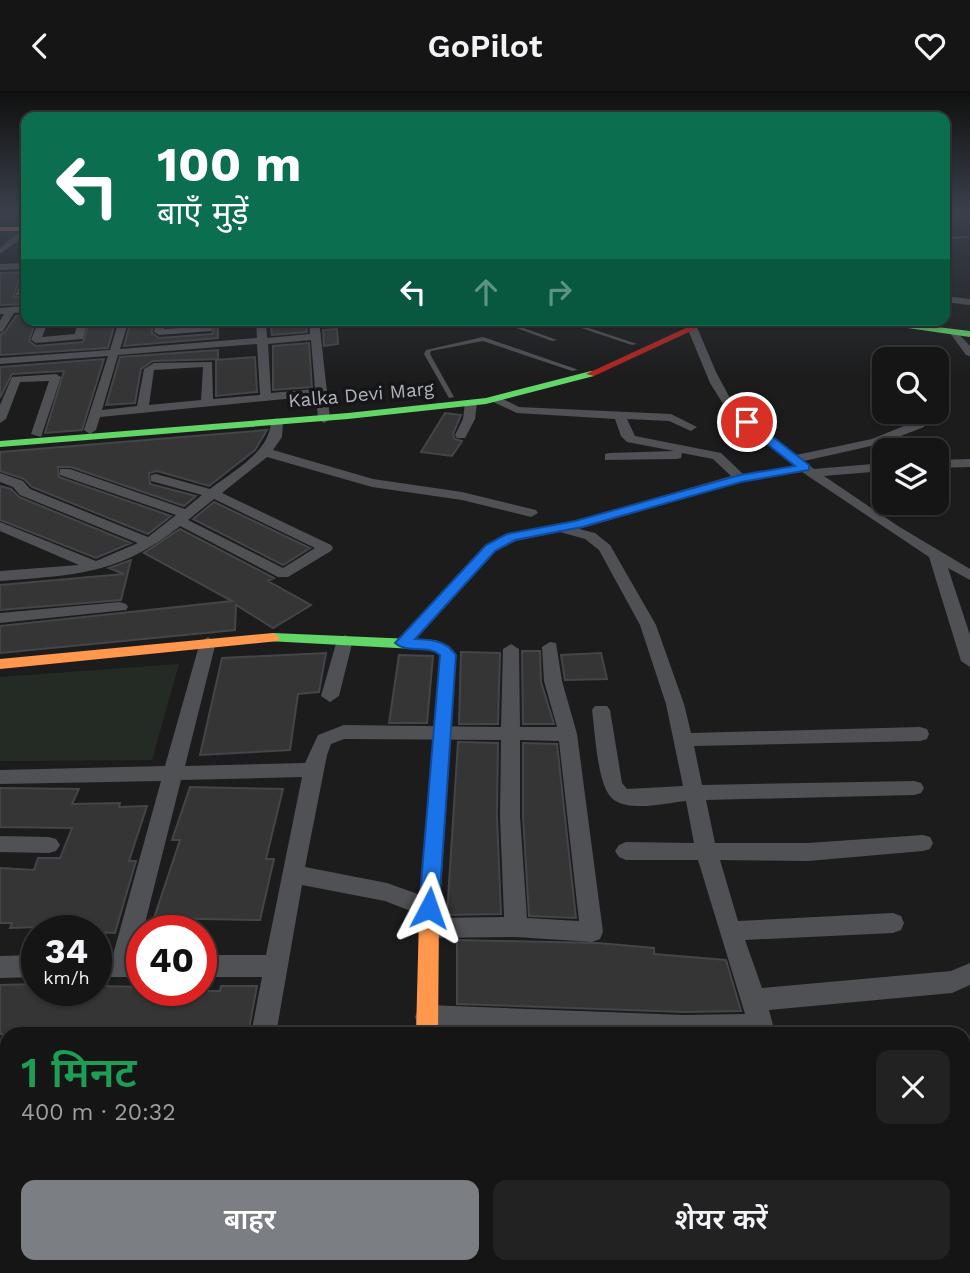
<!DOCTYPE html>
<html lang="hi">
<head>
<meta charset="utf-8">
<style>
  body { margin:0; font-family:"Work Sans","Noto Sans Devanagari",sans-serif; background:#222; color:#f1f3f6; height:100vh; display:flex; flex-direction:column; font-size:26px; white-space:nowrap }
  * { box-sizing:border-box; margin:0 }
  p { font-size:23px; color:#9d9fa0 }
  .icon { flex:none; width:38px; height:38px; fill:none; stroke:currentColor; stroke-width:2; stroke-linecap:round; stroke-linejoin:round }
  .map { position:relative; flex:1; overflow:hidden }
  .panel { position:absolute; left:0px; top:936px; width:971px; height:247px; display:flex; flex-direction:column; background:#151515; border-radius:21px 21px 0 0; box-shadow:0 2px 5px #0004,0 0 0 2px #343434 }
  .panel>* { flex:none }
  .banner { position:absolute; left:21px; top:21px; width:929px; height:214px; border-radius:14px; box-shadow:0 2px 5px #0004,0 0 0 2px #343434; background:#0b6e4f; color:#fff; overflow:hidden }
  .tools { position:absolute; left:872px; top:256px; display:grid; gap:14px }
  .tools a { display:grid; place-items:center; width:77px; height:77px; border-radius:14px; background:#151515; box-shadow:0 2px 5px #0004,0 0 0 2px #343434; font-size:35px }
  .speed { position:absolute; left:21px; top:824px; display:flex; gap:14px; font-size:35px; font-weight:700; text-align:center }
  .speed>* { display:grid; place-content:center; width:91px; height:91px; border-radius:50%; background:#151515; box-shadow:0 2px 5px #0004,0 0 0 2px #343434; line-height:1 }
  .speed small { font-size:18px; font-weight:400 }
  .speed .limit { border:10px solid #d22; background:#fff; color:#111 }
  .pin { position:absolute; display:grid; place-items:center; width:60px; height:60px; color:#fff; margin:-30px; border:4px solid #fff; border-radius:50%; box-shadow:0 2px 7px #0007 }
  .me { position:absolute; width:77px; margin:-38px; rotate:4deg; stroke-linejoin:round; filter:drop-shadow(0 0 5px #0008) }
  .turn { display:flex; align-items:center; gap:24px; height:147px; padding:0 21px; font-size:32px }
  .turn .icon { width:91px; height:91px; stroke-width:2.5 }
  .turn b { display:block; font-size:49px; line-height:60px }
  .lanes { display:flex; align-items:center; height:66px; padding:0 21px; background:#0003; justify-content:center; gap:35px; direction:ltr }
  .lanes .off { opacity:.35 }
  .round { display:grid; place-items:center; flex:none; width:74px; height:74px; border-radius:14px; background:#222 }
  .head { display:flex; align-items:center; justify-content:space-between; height:119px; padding:0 21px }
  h1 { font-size:42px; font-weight:600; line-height:52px; color:#1e9e55 }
  .action { display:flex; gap:14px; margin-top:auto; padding:14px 21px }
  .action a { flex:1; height:80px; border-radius:14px; background:#7b7e83; color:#fff; font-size:28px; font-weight:600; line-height:80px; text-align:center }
  .action a+a { background:#222; color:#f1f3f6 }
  header { display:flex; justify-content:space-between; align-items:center; height:91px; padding:0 21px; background:#151515; font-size:32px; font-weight:600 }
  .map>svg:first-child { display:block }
</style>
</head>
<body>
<header><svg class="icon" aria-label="back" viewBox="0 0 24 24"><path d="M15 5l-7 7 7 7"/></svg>GoPilot<svg class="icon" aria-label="heart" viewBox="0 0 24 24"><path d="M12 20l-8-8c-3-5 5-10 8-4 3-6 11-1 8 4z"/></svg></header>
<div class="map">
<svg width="970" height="1182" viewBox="0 0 970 1182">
  <rect width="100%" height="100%" fill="#1c1c1c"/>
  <!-- green -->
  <path fill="#242b24" d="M179 573 152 669 0 670V586Z
    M7 1072V1176H171L168 1182H0V1091Z"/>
  <!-- building -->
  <path fill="#353536" stroke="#444548" stroke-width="2" d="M26 181 20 187 13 206H24L26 202V213L0 214V182Z
    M26 224V229H36L29 250 36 255 83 251 90 229H116L108 257 0 264 1 243 5 241 16 225Z
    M131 229H153L152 242 159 247 212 243 218 229V247L124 255Z
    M270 229H306L307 241 272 244Z
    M337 238 338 253 324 255 323 239Z
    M309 252 312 296 273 299V255Z
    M218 259V268L153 270 141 278 135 312 106 314 120 266Z
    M255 266 257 301 216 305V269Z
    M104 268 82 339 45 342 64 280 12 283 0 307V276Z
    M445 322 461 324 453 343 455 348 462 350 452 365 421 361Z
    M267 339 255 359 209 395 157 380 149 382 150 393 196 405 184 415 71 376H58L59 386 171 425 148 443 32 396 24 388 0 380V361Z
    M0 395 11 398 19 406 131 452 96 467 0 429Z
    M214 411 310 457 283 474 193 428Z
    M180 438 274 487 268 490 311 514 273 537 236 514 235 539 0 562V535L232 510 144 462Z
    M131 469 121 509 0 519V494L124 483 109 477Z
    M522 560H540L541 591 554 633H523Z
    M461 561 500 562 498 633H459Z
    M326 562 319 601 298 603 290 659 200 664 222 567Z
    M601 562 607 588 565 589 561 564Z
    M399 564 433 565 427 632H389Z
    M458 651 498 652 497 725 501 823 447 824Z
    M523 652 557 653 576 827 529 825 523 725Z
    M190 696 283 698 266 768H274L260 829 154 827 180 749H172Z
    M0 697 79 698 72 713 120 712 119 716 147 715 129 770H136L115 842 66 840 68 835 10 837 12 832H0V777L34 779 38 767H60L72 737 0 736Z
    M457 849 598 852 654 857V863L726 869 741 920 684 921 457 913Z
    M37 893V900H98L100 895 142 896V900H220L221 895H257L248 943H0V894Z"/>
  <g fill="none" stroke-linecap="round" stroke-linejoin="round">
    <!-- lane -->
    <path fill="#505155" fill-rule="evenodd" d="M968 145 967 147 945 148V146Z
      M378 229H401L315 237 313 236 315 235Z
      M494 229H501L557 249 552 250Z
      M557 229H565L637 253 632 254Z
      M483 246 576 278 577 279 572 280 483 250 431 260 430 263 454 306 449 307 424 263 426 259Z"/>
    <!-- street -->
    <path fill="#505155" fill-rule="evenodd" d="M23 138H26V144L0 163V157Z
      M26 172V178L0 179V173Z
      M26 185V196L23 203 15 205 22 188Z
      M945 205 970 208V214L945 211Z
      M26 215V221L14 222 3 240 0 241V230L4 223H0V217Z
      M39 229H49L42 246 75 243 78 229H88L83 248 36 252 31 249Z
      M119 229H129L120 258 257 247 256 229H266L267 247 310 243 309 229H319L330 328 324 332 318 328 316 305 100 326 96 339 90 343 84 339 108 265 0 273V267L110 259ZM311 249 315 298 271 302 268 253ZM257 253 260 304 213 308 212 271 154 272 144 278 137 315 102 319 118 264ZM203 276 201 309 149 314 154 279Z
      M156 229H166L164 238 204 235 205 229H215L212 240 159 244 154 241Z
      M684 229H694L716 281 731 309 752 330 796 364 872 348 916 330H924V336L880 353 804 370 814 378 884 372V380L824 385 898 435 970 478V489L948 477 970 544V576L961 570 929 466 802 381 741 391 579 438 595 442 610 454 656 534 684 613 691 642 920 636 927 638 929 643 927 648 920 650 694 655 702 694 914 690 921 692 924 697 921 702 914 704 706 709 715 752H808L923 744 930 746 933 752 930 758 923 760 808 770 720 769 738 830 893 822 901 825 904 832 901 839 893 842 745 849 762 897 951 880 970 872V894L952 902 769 919 773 934 768 943H567L427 938 418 934 415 926 418 918 427 914 684 924 745 923 698 769H626L619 766 615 760 619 754 626 751 694 752 686 710C666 712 632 721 614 709 597 698 595 639 592 619L595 615H607L610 619 622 692 627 698 683 695 666 613 640 534 599 459 585 448 560 441 516 450 496 460 409 556H397L395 552 486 454 507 443 575 430 731 385 713 368 682 362 681 367 677 368 605 369V363L609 362 674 360 627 351 621 345 615 328 517 322 491 310V306H499L519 316 671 323 697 336 691 340 669 330 627 328 635 345 721 362 743 383 794 375 727 319 710 292Z
      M955 239 970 255V265L966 264 950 242Z
      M56 283 61 286 41 346 31 343 49 290 20 291 6 328 0 332V314L12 286Z
      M471 309 477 312 475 328 465 347H457L455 344 463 328 465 312Z
      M277 327 283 331 282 346 273 359 373 388 462 401 536 419 538 422 531 426 462 409 372 396 267 366 222 402 331 454 333 457 331 460 288 486H278L180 435C119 484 74 484 0 490V480L79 474 0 440V431L96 470 138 452 20 404 13 396 0 391V382L23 390 30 398 148 446 176 424 60 384V378H70L185 418 202 404 151 390V384L156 383 210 398C233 380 269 362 271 331ZM214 408 315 457 283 477 188 429Z
      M970 368V376L936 377V369Z
      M120 511 126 513 128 516 126 519 0 532V522Z
      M345 544 353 549 339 605 330 611 321 605 337 549Z
      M208 546 216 551 185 675 305 672 318 644 344 634 501 636 503 558 511 553 519 558 520 636H557L544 590 542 556 550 551 556 552 562 590 577 643 603 841 600 848 592 851 516 846 428 847 420 844 417 837 420 830 428 827 504 826 500 725 501 649 344 648 331 653 327 664 305 776 387 792 437 810 440 817 437 824 429 827 385 810 302 794 276 943H251L262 886H201V864H266L302 686 181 689 137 864H142V886H96V864H113L161 690 0 693V679L165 675 200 551ZM520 649 559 650 579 830 527 827 520 725Z
      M0 745 49 746 56 748 60 754 56 760 49 762 0 761Z
      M37 864V886L0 887V865Z
      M0 994H7V1055L0 1058Z
      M178 1176H209L207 1182H176Z
      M413 1176H443V1182H413Z
      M789 1176H848V1177L846 1182H791Z"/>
    <!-- fast -->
    <path fill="#63d668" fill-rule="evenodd" d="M852 229H879L970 240V246Z
      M591 280 594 281V285L486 313 348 328 0 356V350L348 322 486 307Z
      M273 542 435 549 449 555 456 564 439 827 436 833 429 836 422 833 419 827 440 564 433 559 268 550 266 547Z"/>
    <!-- slow -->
    <path fill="#ff974d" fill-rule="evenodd" d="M0 136H26V140H0Z
      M273 542 280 547 278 550 0 578V568Z
      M429 818 436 821 439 827 438 943H416L419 827 422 821Z"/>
    <!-- jam -->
    <path fill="#b3261e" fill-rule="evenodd" d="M703 229H715L594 285 586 283Z"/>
  </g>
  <!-- sky -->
  <linearGradient id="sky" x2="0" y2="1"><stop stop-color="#0f0f0f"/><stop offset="0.42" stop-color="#3a404b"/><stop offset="1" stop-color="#3a404b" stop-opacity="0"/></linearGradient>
  <rect width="970" height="286" fill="url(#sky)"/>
  <!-- route -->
  <path fill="#1a73e8" stroke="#114b97" stroke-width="2" d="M743 329H751L809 374V379L741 391 582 436 515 449 495 460 415 548C433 549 445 549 456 564L439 817 436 823 429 826 422 823 419 817 440 564C428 553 407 563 395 552L486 454 507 443 575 430 740 384 795 375 743 334Z"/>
  <g text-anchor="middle" stroke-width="7" stroke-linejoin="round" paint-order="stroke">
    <!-- far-street labels -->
    <g font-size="19" fill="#aeb3bb" stroke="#161618">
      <text transform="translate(361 303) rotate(-5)" y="7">Kalka Devi Marg</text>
    </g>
  </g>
</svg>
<div class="tools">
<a><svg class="icon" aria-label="search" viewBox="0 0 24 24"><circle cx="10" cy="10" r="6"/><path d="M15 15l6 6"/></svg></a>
<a><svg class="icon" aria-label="layers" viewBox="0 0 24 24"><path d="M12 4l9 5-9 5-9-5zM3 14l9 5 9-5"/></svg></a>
</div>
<div class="speed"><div>34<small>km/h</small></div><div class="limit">40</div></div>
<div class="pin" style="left:747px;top:331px;background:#d93025"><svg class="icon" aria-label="arrive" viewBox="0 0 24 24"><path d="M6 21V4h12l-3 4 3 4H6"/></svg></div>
<svg class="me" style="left:429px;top:817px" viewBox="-20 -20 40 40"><path d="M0-17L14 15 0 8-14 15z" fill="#1a73e8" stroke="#fff" stroke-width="4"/></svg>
<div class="banner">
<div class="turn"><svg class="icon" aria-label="left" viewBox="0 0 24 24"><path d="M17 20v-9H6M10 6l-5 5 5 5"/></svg><div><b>100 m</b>बाएँ मुड़ें</div></div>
<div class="lanes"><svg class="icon" aria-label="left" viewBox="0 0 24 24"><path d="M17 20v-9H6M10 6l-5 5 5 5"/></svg><svg class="icon off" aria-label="ahead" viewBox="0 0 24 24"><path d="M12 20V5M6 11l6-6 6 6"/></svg><svg class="icon off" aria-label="right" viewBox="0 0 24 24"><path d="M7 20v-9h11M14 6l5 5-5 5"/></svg></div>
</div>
<section class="panel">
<div class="head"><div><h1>1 मिनट</h1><p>400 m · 20:32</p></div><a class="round"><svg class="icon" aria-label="close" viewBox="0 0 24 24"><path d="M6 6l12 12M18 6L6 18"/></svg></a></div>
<div class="action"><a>बाहर</a><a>शेयर करें</a></div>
</section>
</div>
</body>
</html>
